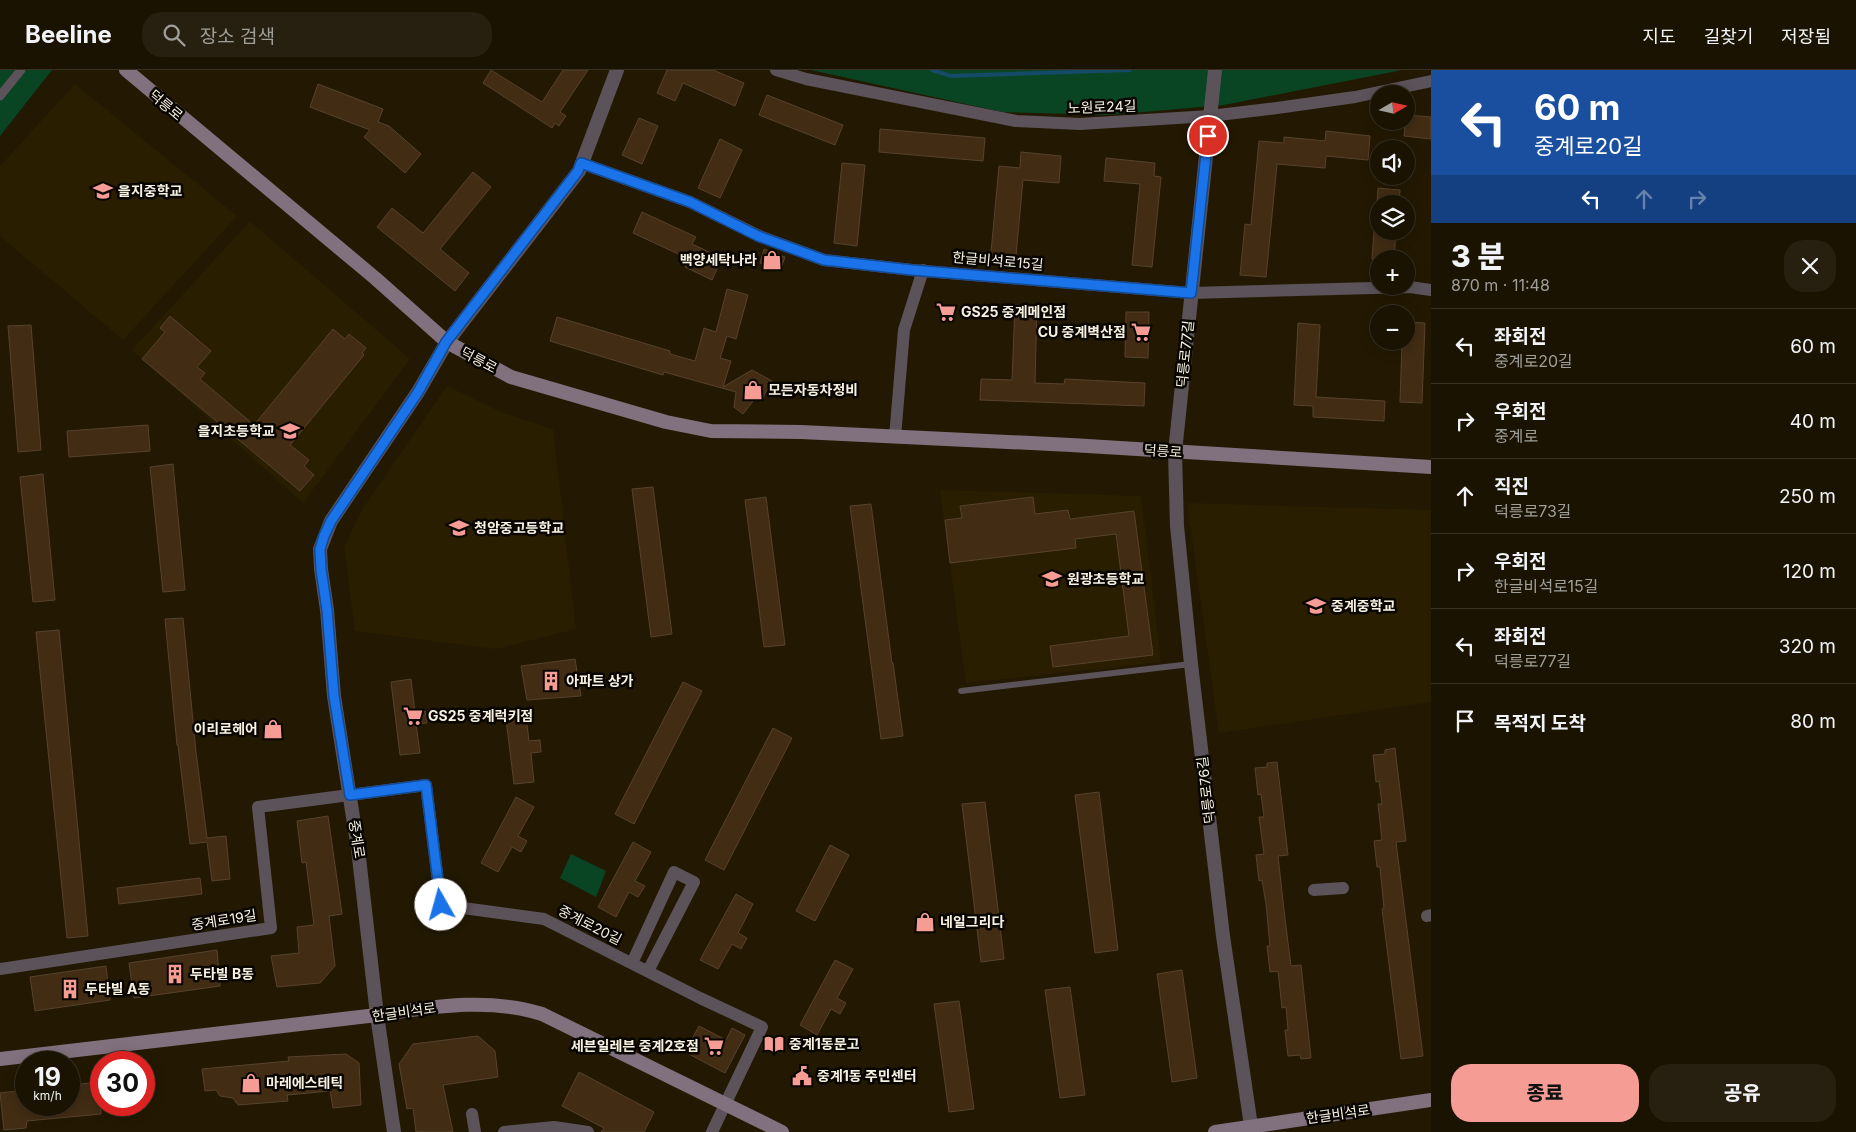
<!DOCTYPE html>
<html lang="ko">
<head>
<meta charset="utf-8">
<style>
  body { margin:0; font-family:Inter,"Noto Sans KR",sans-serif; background:#272011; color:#f1f3f6; height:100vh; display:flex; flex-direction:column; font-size:19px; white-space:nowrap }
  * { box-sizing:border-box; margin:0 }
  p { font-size:16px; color:#9f9e99 }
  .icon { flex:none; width:28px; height:28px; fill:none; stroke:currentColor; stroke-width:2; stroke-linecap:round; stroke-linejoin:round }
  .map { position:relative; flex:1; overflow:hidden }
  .details { display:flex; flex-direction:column; background:#1a1302; width:425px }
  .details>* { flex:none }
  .hud { background:#1a4fa0; color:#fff; overflow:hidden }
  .needle { width:32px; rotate:81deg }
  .buttons { position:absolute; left:1370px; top:15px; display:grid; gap:10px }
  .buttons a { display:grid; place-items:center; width:45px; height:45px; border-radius:50%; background:#1a1302; box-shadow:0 2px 12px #0003,0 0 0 1px #383224; font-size:25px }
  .speed { position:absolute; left:15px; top:981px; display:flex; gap:10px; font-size:25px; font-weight:700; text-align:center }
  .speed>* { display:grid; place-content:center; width:65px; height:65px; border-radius:50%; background:#1a1302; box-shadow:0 2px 12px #0003,0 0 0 1px #383224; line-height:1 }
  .speed small { font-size:12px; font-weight:400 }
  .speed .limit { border:8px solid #d22; background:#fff; color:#111 }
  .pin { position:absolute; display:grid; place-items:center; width:42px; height:42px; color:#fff; margin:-21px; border:2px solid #fff; border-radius:50%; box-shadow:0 1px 5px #0007 }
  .me { position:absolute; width:55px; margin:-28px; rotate:353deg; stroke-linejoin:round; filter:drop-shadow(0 0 4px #0008) }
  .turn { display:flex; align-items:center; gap:18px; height:105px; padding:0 20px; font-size:22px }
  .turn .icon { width:65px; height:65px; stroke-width:2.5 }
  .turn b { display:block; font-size:35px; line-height:42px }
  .lanes { display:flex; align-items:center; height:48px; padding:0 20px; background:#0003; justify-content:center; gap:25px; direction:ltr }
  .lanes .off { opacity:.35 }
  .round { display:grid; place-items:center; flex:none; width:52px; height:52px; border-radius:20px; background:#272011 }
  .summary { display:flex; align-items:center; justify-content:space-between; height:85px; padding:0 20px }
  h1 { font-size:30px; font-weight:800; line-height:38px }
  .action { display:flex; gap:10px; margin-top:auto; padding:10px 20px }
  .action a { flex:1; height:58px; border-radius:20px; background:#f59c95; color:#111; font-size:20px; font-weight:800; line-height:58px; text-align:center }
  .action a+a { background:#272011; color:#f1f3f6 }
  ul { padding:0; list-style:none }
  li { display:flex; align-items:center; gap:15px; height:75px; padding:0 20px; border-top:1px solid #383224 }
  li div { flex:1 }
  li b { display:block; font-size:19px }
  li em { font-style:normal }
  header { display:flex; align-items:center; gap:30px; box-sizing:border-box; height:70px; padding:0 25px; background:#1a1302; border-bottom:1px solid #383224 }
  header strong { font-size:24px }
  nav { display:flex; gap:28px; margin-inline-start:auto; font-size:18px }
  .search { width:350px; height:45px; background:#272011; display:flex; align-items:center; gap:12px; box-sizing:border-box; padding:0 18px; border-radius:20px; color:#9f9e99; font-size:19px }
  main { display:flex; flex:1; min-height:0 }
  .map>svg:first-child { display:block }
</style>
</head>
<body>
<header>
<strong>Beeline</strong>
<div class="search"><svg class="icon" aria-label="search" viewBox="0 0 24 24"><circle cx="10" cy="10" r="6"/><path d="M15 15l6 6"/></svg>장소 검색</div>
<nav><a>지도</a><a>길찾기</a><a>저장됨</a></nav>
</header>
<main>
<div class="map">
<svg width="1431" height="1062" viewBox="0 0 1431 1062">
  <rect width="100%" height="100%" fill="#231902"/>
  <!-- built -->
  <path fill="#2a1e00" d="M75 14 237 146 123 270 0 166V96Z
    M250 151 410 289 303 433 132 280Z
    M447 316 501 342 553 359 576 559 496 579 355 561 344 477 363 438Z
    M940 420 1141 426 1161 592 966 613Z
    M1187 433 1431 440V632L1219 663Z"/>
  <!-- green -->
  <path fill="#0a4523" d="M0 0H52L0 66Z
    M811 0H1402L1224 35 1108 45 1002 42Z
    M571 784 606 801 596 827 560 808Z"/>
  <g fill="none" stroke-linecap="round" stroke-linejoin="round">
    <!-- stream -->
    <path stroke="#154a68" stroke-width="4" d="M932 0 951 6 1130 0"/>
  </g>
  <!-- building -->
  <path fill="#422c14" stroke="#56422e" d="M491 0 542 32 563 0H588L560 42 566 46 559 56 555 53 552 58 483 13Z
    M667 0H713L744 13 735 36 683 13 675 31 657 23Z
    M318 14 383 39 378 52 389 56 421 84 405 103 364 67 370 60 310 37Z
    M767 25 843 55 835 75 759 45Z
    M1406 45 1431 47V69L1404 66Z
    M639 48 658 56 642 94 622 85Z
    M880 59 985 68 983 91 879 82Z
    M1326 61 1370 66 1368 90 1326 86 1325 98 1277 94 1266 207 1240 205 1245 154 1251 155 1259 71 1284 73V67L1325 71Z
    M720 69 742 80 720 128 698 118Z
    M1021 82 1061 86 1059 113 1023 110 1015 196 990 193 999 96 1020 98Z
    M1106 88 1155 93 1154 106 1161 107 1152 197 1132 195 1140 114 1104 111Z
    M842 93 865 95 857 176 834 173Z
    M473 102 491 117 440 179 469 203 455 221 377 157 392 138 423 163Z
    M1378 118 1400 120 1399 134H1377Z
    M642 142 696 167 692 174 722 188 712 210 685 197 689 189 633 163Z
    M1374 161H1396L1394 189H1372Z
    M764 179 785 187 780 201 760 193Z
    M727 219 748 225 736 269 727 266 720 288 731 291 723 317 752 300 772 311 762 329 757 326 743 344 734 337 736 322 664 302 663 305 550 271 557 247 670 281V284L695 291 704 258 716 262Z
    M1015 235 1037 236 1035 313 1064 314 1065 309 1145 313 1144 336 980 330 981 309 1012 310Z
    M1126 242H1149L1148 288 1125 287Z
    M170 246 211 281 197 297 205 303 200 309 254 355 333 259 345 269 349 264 366 278 362 283 364 285 290 375 309 390 304 396 314 405 300 421 142 289 165 262 160 258Z
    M1406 252 1425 253 1422 333 1400 332 1402 271H1406Z
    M1298 253 1320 255 1316 327 1385 331 1384 351 1313 347V336L1294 335Z
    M31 255 41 380 18 382 8 256Z
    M148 355 150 381 69 387 67 361Z
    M173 394 185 520 163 522 150 397Z
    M43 404 55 530 33 532 20 407Z
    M653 417 672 564 651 567 632 419Z
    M766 427 785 575 764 577 745 430Z
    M1033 427 1035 444 1068 440 1070 449 1134 441 1153 585 1053 597 1050 576 1129 566 1116 464 1075 469 1076 478 950 493 945 450 962 448 960 436Z
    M871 434 892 593H893L903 666 881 669 850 436Z
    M183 548 196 682 207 768 226 766 230 809 212 811 207 772 190 774 178 675H177L165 549Z
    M59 560 88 866 67 868 36 562Z
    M575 589 581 626 527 630 521 596Z
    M411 609 415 642 425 641 427 653 416 654 420 683 400 685 391 612Z
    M683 612 702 621 634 754 615 744Z
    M525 638 529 671 540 670 541 682 531 683 534 712 514 714 505 641Z
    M773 658 792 668 724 800 705 790Z
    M1395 678 1406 771 1396 772 1423 986 1401 989 1382 839 1384 838 1380 797H1377L1374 771 1382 770 1378 734H1382L1379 711 1376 712 1373 685 1385 684V680Z
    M1277 692 1288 785 1278 786 1285 849 1291 896 1301 895 1311 988 1301 989 1300 985 1288 986 1285 960H1288L1286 937 1282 938 1278 901 1270 902 1267 876H1270L1266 834 1262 810 1259 811 1256 785 1264 784 1259 747H1264L1261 724 1258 725 1255 698 1267 697V693Z
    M1099 722 1118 880 1095 883 1075 725Z
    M516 727 534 737 518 766 527 771 521 782 512 777 498 802 481 793Z
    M985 732 1004 889 981 892 962 734Z
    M328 746 342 844 329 846 335 896 320 913 277 917 271 886 299 883 297 857 314 855 306 792 302 793 297 751Z
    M633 772 651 782 635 811 645 816 638 827 629 822 616 847 598 837Z
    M830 775 849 785 815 851 796 841Z
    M200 808 202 824 119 834 117 818Z
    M736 824 753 834 738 863 747 868 741 879 732 874 718 899 700 890Z
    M217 880 220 916 134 928 129 893Z
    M835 890 853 899 837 928 846 933 840 944 831 939 817 965 800 955Z
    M106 896 110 930 35 941 30 907Z
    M1182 900 1197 1008 1172 1012 1157 904Z
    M1070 917 1085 1025 1060 1028 1045 920Z
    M959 931 974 1039 949 1042 934 934Z
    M699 956 726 970 732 958 745 965 725 1003 685 982Z
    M478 966 495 981 498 1007 443 1015 453 1062H416L413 1038 407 1039 399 994 413 974Z
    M346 984 359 993 361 1035 333 1038 330 1021 287 1025 288 1031 238 1035 233 1028 220 1026 216 1020 205 1021 202 999 289 991 288 987Z
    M579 1002 654 1042 644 1062H601L604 1058 562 1036Z
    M101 1012V1044L27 1051 26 1058 4 1060 0 1023 26 1020V1035H69V1015Z"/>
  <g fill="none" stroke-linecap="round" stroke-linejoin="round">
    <!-- service -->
    <path stroke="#5c525a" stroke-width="6" d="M961 621 1191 594"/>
    <!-- pedestrian -->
    <path stroke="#5c525a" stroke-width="9" d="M0 26 21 0"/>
    <!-- minor -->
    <path stroke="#5c525a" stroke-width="12" d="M776 0 806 9 1016 51 1080 54 1210 46 1277 38 1355 27 1431 11
      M581 93 690 132 759 166 824 190 912 200 1191 223 1410 217 1431 220
      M895 367 904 260 923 200
      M1314 820 1343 818
      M1427 846 1431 845
      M632 893 674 802 694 812 648 901
      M0 899 271 858 258 737 426 715 441 835 544 849 700 928 762 957 712 1062
      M472 1044 475 1062
      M504 1062 554 1057 588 1062"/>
    <!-- tertiary -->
    <path stroke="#5c525a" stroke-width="14" d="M1215 0 1175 382 1177 456 1191 594 1223 866 1251 1056
      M394 1062 377 945 358 779 334 626 327 540 321 499 320 479 331 451 418 322 447 272 579 101 617 0"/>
    <!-- secondary -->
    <path stroke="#81717e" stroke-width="14" d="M126 0 375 208 447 272 511 307 666 352 711 361 801 362 1071 375 1431 397
      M0 989 377 945C433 937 487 927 542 944L782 1062
      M1215 1062 1431 1030"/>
  </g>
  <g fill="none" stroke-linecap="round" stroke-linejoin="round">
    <defs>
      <path id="route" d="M441 835 426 715 350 725 334 626 327 540 321 499 320 479 324 466 331 451 418 322 446 272 578 101 581 93 690 132 758 166 824 190 912 200 1191 223 1208 66"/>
    </defs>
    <!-- route casing -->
    <use href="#route" stroke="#114b97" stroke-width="12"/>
    <!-- route -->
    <use href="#route" stroke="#1a73e8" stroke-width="9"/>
  </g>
  <!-- icons -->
  <defs>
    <symbol id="school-bare" viewBox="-9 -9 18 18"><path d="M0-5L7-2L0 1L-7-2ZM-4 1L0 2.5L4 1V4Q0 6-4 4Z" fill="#f59c95" stroke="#090501" stroke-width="2.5" paint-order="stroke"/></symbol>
    <symbol id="shop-bare" viewBox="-9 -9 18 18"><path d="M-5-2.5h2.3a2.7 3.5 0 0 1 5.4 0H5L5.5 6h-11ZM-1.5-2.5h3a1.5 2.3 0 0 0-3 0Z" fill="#f59c95" stroke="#090501" stroke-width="2.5" paint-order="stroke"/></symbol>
    <symbol id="supermarket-bare" viewBox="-9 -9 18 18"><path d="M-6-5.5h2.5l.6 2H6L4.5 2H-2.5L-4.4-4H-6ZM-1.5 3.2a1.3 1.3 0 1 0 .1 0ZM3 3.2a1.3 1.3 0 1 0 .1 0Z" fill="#f59c95" stroke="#090501" stroke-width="2.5" paint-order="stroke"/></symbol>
    <symbol id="building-bare" viewBox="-9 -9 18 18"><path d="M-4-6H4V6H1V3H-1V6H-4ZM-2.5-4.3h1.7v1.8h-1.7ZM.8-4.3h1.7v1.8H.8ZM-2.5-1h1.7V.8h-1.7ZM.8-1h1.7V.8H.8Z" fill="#f59c95" stroke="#090501" stroke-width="2.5" paint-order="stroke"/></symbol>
    <symbol id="library-bare" viewBox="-9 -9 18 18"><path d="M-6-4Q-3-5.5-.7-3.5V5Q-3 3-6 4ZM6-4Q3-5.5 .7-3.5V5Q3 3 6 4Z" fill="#f59c95" stroke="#090501" stroke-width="2.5" paint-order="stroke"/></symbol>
    <symbol id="civic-bare" viewBox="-9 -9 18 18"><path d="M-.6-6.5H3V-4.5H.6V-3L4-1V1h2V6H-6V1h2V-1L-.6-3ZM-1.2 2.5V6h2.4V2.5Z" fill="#f59c95" stroke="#090501" stroke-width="2.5" paint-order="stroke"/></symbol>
  </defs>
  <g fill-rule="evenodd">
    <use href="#school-bare" x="89" y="107" width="28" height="28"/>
    <use href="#shop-bare" x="758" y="176" width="28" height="28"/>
    <use href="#supermarket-bare" x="932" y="228" width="28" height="28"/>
    <use href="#supermarket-bare" x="1127" y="248" width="28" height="28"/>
    <use href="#shop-bare" x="739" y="306" width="28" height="28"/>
    <use href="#school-bare" x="276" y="347" width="28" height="28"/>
    <use href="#school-bare" x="445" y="444" width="28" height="28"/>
    <use href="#school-bare" x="1038" y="495" width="28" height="28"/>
    <use href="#school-bare" x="1302" y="522" width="28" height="28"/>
    <use href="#building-bare" x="537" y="597" width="28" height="28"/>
    <use href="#supermarket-bare" x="399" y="632" width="28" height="28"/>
    <use href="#shop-bare" x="259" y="645" width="28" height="28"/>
    <use href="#shop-bare" x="911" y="838" width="28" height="28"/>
    <use href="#building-bare" x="161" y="890" width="28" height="28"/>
    <use href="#building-bare" x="56" y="905" width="28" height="28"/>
    <use href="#library-bare" x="760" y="960" width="28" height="28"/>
    <use href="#supermarket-bare" x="700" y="962" width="28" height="28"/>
    <use href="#civic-bare" x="788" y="992" width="28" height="28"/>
    <use href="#shop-bare" x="237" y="999" width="28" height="28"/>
  </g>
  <g text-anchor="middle" stroke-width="5" stroke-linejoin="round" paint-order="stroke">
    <!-- street labels -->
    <g font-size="14" fill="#f7f1e2" stroke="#090501">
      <text transform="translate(166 35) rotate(40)" y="5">덕릉로</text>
      <text transform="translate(1102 37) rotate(-2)" y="5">노원로24길</text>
      <text transform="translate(998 191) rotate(5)" y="5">한글비석로15길</text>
      <text transform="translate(1185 284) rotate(-84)" y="5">덕릉로77길</text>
      <text transform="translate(479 290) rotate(28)" y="5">덕릉로</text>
      <text transform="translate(1163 381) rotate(4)" y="5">덕릉로</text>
      <text transform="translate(1206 720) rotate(-97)" y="5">덕릉로76길</text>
      <text transform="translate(357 769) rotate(81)" y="5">중계로</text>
      <text transform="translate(224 850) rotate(-9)" y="5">중계로19길</text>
      <text transform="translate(590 855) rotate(27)" y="5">중계로20길</text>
      <text transform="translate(404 942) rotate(-8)" y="5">한글비석로</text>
      <text transform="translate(1338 1044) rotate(-8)" y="5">한글비석로</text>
    </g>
    <!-- poi labels -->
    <g font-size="14" font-weight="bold" fill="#f7f1e2" stroke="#090501" text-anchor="start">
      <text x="118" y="126">을지중학교</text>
      <text x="757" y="195" text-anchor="end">백양세탁나라</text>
      <text x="961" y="247">GS25 중계메인점</text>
      <text x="1126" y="267" text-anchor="end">CU 중계벽산점</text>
      <text x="768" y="325">모든자동차정비</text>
      <text x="275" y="366" text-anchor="end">을지초등학교</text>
      <text x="474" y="463">청암중고등학교</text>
      <text x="1067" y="514">원광초등학교</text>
      <text x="1331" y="541">중계중학교</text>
      <text x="566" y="616">아파트 상가</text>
      <text x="428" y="651">GS25 중계럭키점</text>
      <text x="258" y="664" text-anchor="end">이리로헤어</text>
      <text x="940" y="857">네일그리다</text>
      <text x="190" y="909">두타빌 B동</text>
      <text x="85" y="924">두타빌 A동</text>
      <text x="789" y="979">중계1동문고</text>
      <text x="699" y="981" text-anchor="end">세븐일레븐 중계2호점</text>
      <text x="817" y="1011">중계1동 주민센터</text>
      <text x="266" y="1018">마레에스테틱</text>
    </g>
  </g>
</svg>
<div class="buttons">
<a><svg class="needle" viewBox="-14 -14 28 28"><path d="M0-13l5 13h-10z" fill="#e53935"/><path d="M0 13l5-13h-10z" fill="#9f9e99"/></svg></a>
<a><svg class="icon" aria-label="sound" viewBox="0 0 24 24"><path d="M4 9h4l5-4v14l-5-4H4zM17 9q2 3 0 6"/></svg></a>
<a><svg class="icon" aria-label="layers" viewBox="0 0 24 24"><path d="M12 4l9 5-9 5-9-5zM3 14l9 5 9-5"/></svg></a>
<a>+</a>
<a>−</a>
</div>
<div class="speed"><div>19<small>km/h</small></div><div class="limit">30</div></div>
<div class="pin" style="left:1208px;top:66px;background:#d93025"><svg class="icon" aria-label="arrive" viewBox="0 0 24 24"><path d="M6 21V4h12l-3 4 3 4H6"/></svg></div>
<svg class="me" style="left:441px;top:835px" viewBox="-20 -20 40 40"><circle r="19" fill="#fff"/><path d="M0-13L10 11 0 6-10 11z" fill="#1a73e8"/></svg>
</div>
<section class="details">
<div class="hud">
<div class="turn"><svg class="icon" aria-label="left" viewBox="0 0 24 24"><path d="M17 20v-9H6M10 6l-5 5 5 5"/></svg><div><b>60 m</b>중계로20길</div></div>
<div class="lanes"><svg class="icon" aria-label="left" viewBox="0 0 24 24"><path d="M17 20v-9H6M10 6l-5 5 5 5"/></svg><svg class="icon off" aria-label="ahead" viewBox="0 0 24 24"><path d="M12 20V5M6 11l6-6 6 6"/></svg><svg class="icon off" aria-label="right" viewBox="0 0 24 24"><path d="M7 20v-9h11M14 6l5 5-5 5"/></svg></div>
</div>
<div class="summary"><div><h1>3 분</h1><p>870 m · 11:48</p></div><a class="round"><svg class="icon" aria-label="close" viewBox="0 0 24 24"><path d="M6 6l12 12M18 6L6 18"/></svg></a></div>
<ul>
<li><svg class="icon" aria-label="left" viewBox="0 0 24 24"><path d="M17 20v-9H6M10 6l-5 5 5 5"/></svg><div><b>좌회전</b><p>중계로20길</p></div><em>60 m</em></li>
<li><svg class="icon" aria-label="right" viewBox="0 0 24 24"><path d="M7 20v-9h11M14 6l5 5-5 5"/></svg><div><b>우회전</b><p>중계로</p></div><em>40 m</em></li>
<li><svg class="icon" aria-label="ahead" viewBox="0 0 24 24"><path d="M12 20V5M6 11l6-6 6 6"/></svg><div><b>직진</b><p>덕릉로73길</p></div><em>250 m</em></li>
<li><svg class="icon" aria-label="right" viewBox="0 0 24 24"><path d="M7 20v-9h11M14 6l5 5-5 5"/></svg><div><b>우회전</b><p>한글비석로15길</p></div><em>120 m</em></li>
<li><svg class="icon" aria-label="left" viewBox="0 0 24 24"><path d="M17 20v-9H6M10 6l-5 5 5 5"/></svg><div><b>좌회전</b><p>덕릉로77길</p></div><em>320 m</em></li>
<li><svg class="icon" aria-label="arrive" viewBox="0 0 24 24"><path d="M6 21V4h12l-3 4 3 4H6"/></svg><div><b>목적지 도착</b></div><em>80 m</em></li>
</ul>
<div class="action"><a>종료</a><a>공유</a></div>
</section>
</main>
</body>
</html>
